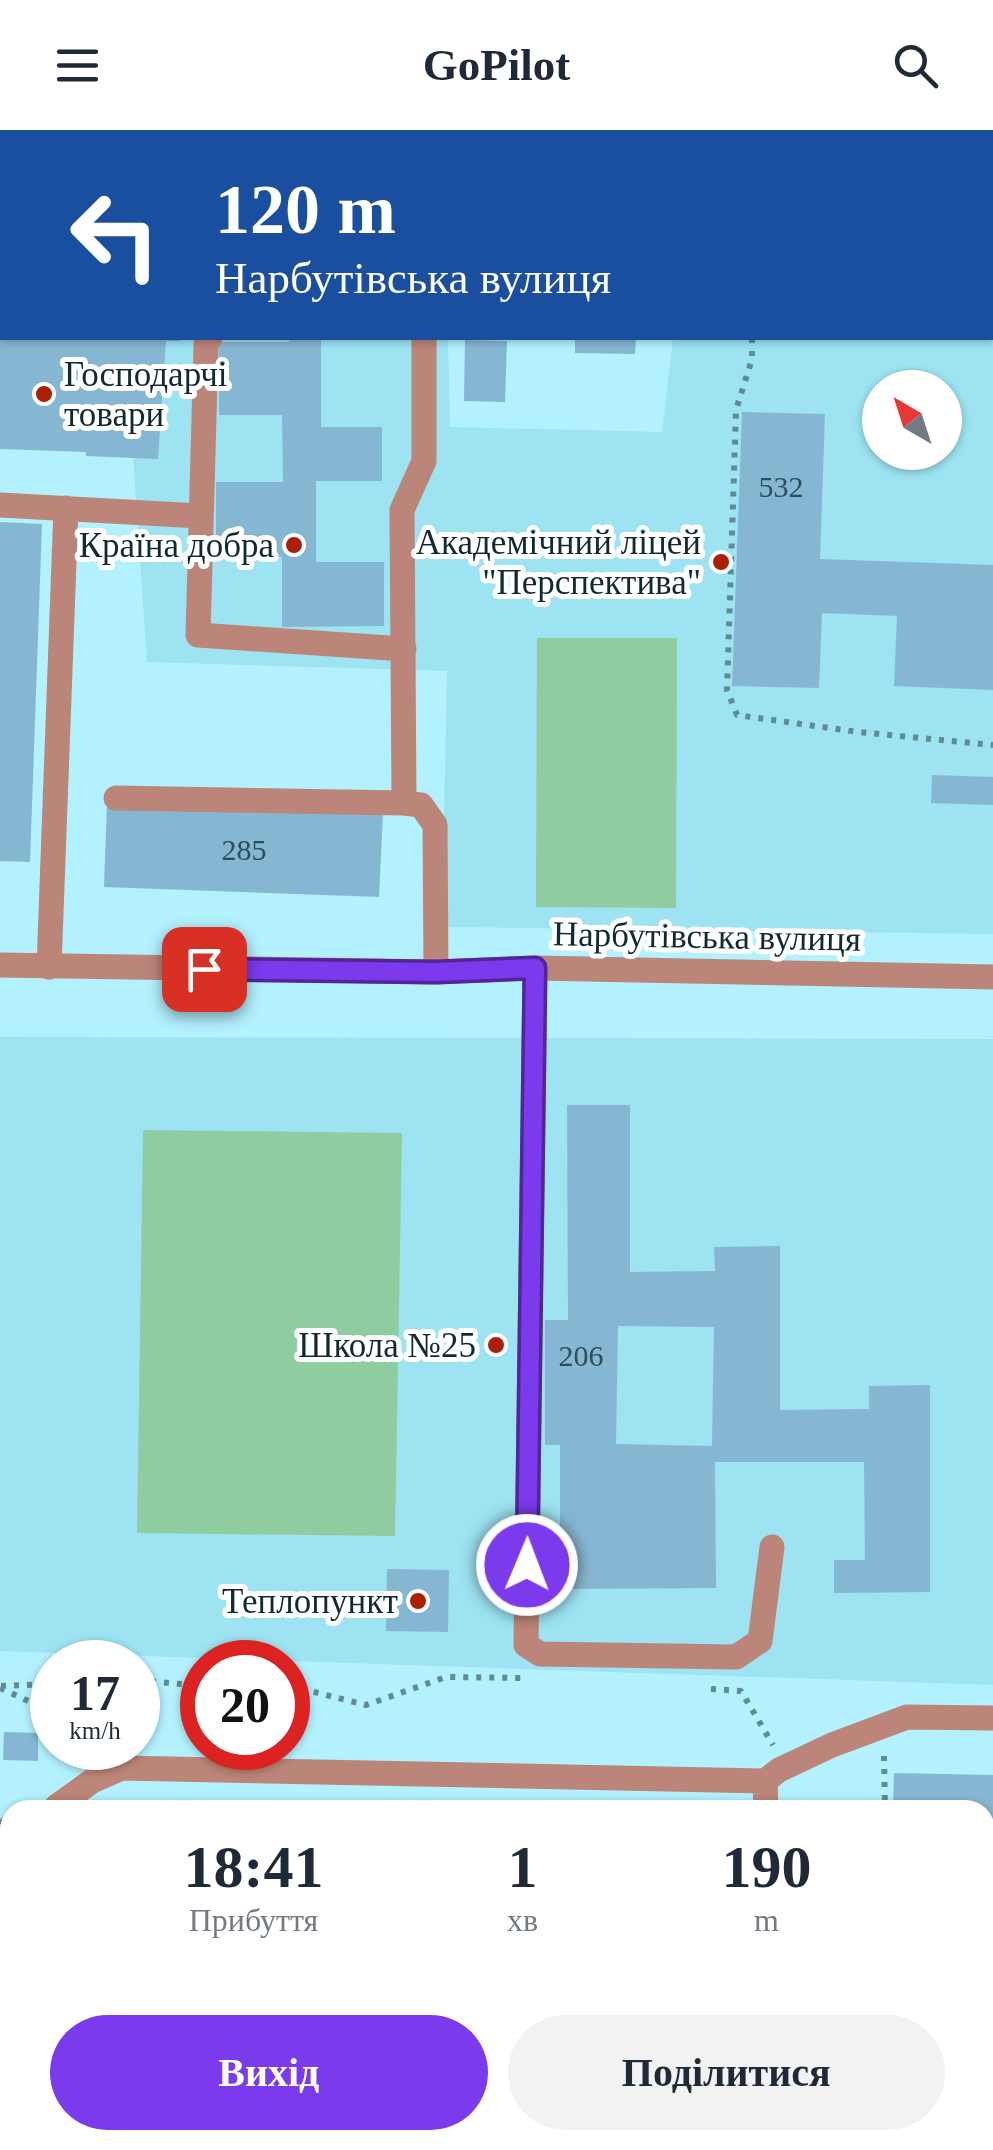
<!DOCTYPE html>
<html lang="uk">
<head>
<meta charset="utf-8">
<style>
  body { margin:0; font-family:"Times New Roman",serif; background:#f2f2f3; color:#1f2937; height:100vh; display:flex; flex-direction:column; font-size:38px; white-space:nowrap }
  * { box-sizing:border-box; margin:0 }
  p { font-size:32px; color:#747a83 }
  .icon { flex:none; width:55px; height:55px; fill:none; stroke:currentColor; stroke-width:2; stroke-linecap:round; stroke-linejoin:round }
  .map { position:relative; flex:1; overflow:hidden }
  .panel { position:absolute; left:0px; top:1670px; width:995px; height:350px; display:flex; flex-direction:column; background:#fff; border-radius:30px 30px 0 0; box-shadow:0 2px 8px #0004 }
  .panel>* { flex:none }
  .banner { position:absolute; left:0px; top:0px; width:995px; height:210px; box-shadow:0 2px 8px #0004; background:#1a4fa0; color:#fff; overflow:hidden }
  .needle { width:65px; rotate:321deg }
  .tools { position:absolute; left:862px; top:240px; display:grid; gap:20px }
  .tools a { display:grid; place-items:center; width:100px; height:100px; border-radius:50%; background:#fff; box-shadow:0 2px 8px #0004; font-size:50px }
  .speed { position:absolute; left:30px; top:1510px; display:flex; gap:20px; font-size:50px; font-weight:700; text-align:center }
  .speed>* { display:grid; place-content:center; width:130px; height:130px; border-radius:50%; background:#fff; box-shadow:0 2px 8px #0004; line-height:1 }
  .speed small { font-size:25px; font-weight:400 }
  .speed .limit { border:15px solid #d22; background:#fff; color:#111 }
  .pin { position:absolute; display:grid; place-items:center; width:85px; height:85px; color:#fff; margin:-42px; border-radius:20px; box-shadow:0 5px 15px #0006 }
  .me { position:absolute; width:110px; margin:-55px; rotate:1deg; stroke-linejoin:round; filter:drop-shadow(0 0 8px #0008) }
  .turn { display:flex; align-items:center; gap:35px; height:210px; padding:0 50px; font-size:45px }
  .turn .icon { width:130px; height:130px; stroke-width:2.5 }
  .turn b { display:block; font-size:70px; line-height:85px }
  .eta { display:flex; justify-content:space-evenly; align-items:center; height:170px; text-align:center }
  .eta b { font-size:60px; font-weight:700; line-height:70px }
  .action { display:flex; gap:20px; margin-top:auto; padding:20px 50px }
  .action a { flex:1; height:115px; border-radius:60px; background:#7c3aed; color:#fff; font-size:40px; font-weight:700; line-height:115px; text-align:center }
  .action a+a { background:#f2f2f3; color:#1f2937 }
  header { display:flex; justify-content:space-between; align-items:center; height:130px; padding:0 50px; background:#fff; font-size:45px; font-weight:700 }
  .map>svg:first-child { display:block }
</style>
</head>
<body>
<header><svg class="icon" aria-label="menu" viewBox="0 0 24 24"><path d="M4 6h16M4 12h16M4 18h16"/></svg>GoPilot<svg class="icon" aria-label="search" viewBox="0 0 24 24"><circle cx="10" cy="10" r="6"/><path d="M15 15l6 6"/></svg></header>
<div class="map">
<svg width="993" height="2020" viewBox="0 0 993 2020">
  <rect width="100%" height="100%" fill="#b3f1fe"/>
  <!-- built -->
  <path fill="#9de3f2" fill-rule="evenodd" d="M689 0H993V804L442 797 447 541 147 532 125 208H448L450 297 662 302 673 208H992V2H689ZM880 258H945V322H880Z
    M0 907 993 909V1555L0 1521Z"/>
  <!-- green -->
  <path fill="#8fcc9f" d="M537 508H677L676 778 536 777Z
    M143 1000 402 1003 395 1406 137 1403Z"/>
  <!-- building -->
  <path fill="#86b7d2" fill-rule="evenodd" d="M0 208 151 210 152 208H181V211H166L158 329 86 326V322L0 319Z
    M289 208H321V297H382V351H316V432H384V496L282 497V427H216V352H283L282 285H219V212H289Z
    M575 208H636L635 224 575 223Z
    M465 210 507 211 505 272 464 271Z
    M742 282 825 284 820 429 993 435V560L894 556 897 486 822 483 819 558 732 556Z
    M0 392 42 394 30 732 0 731Z
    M932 645 993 647V675L931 673Z
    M107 673 383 683 379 767 104 757Z
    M567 975H630V1142L715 1141 714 1117 780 1116V1280L869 1279V1256L930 1255V1462L834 1463V1430H865L864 1332H715L716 1458 560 1459V1315H545V1190H568ZM618 1196 714 1197 712 1316 616 1314Z
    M387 1439 449 1440 448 1502 386 1501Z
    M4 1602 38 1603V1631L3 1630Z
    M894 1643 993 1645V1710H985V1680H893Z
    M0 1985H10V2010H57V2020H0Z
    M557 2010H624V2020H557Z
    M902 2010H969V2020H901Z"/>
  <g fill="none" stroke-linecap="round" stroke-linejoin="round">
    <!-- path -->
    <path stroke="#608b93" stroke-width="6" stroke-dasharray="5 8" stroke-linecap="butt" d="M708 2V0
      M752 208V229L736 280 727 560 737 585 858 602 993 615
      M138 1550 202 1556
      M1 1556 52 1554
      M0 1558 52 1582
      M711 1559 741 1561 773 1615
      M288 1560 302 1559 366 1575 446 1547 524 1548
      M884 1626 885 1680
      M0 1690 10 1699
      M0 1715 10 1714
      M985 1875 993 1888
      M985 1920 993 1917
      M81 2010 86 2020
      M288 2010 290 2020
      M312 2020 351 2010
      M860 2020 868 2010"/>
    <!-- minor -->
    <path stroke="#bc8579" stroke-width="25" d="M506 0 513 2
      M83 2V0
      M0 147H2
      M210 208 206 214 198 505 404 519
      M0 375 200 386
      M116 668 404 673 421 675 435 695 436 842
      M404 673 402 380 424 331V208
      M0 835 436 842 535 838 993 847
      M49 837 66 378
      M535 838 526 1515 540 1524 736 1527 760 1511 772 1417
      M55 1680 56 1677 92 1651 122 1638 765 1651
      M766 1680 765 1651 779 1640 832 1615 907 1587 993 1588
      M0 1963 10 1958
      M768 2010V2020
      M510 2020V2010"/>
  </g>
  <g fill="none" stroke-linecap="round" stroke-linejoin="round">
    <defs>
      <path id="route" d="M204 839 436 842 535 838 527 1435"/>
    </defs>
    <!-- route casing -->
    <use href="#route" stroke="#51269a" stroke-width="25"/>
    <!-- route -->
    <use href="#route" stroke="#7c3aed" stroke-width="18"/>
  </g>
  <!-- markers -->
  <g fill="#ad1f04" stroke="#fff" stroke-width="4">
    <circle cx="44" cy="264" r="10"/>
    <circle cx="294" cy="415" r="10"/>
    <circle cx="721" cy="432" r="10"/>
    <circle cx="496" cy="1215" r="10"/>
    <circle cx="418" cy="1471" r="10"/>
  </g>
  <g text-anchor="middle" stroke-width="10" stroke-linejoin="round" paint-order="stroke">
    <!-- number labels -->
    <g font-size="30" fill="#2e4d58">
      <text x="781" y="367">532</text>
      <text x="244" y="730">285</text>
      <text x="581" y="1236">206</text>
    </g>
    <!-- poi labels -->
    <g font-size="35" fill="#112a2f" stroke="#fff" text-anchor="end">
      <text x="64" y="256" text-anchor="start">Господарчі<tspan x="64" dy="40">товари</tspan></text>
      <text x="701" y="424">Академічний ліцей<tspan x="701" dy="40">"Перспектива"</tspan></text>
      <text x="274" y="427">Країна добра</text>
      <text x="476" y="1227">Школа №25</text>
      <text x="398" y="1483">Теплопункт</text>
    </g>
    <!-- street labels -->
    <g font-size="35" fill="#112a2f" stroke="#fff">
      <text transform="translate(707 806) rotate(1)" y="12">Нарбутівська вулиця</text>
    </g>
  </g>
</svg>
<div class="tools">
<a><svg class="needle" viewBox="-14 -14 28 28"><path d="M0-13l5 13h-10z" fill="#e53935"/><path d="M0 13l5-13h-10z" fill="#747a83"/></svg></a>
</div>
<div class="speed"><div>17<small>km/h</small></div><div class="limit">20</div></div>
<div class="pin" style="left:204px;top:839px;background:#d93025"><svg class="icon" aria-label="arrive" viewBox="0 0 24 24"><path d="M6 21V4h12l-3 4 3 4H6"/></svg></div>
<svg class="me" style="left:527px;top:1435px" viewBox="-20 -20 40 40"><circle r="17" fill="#7c3aed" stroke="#fff" stroke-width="3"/><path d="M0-11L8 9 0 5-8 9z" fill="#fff"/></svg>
<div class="banner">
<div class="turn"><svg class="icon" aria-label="left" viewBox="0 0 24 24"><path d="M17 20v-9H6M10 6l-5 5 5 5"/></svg><div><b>120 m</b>Нарбутівська вулиця</div></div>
</div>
<section class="panel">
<div class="eta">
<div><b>18:41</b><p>Прибуття</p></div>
<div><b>1</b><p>хв</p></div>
<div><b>190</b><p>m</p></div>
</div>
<div class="action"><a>Вихід</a><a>Поділитися</a></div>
</section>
</div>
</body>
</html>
